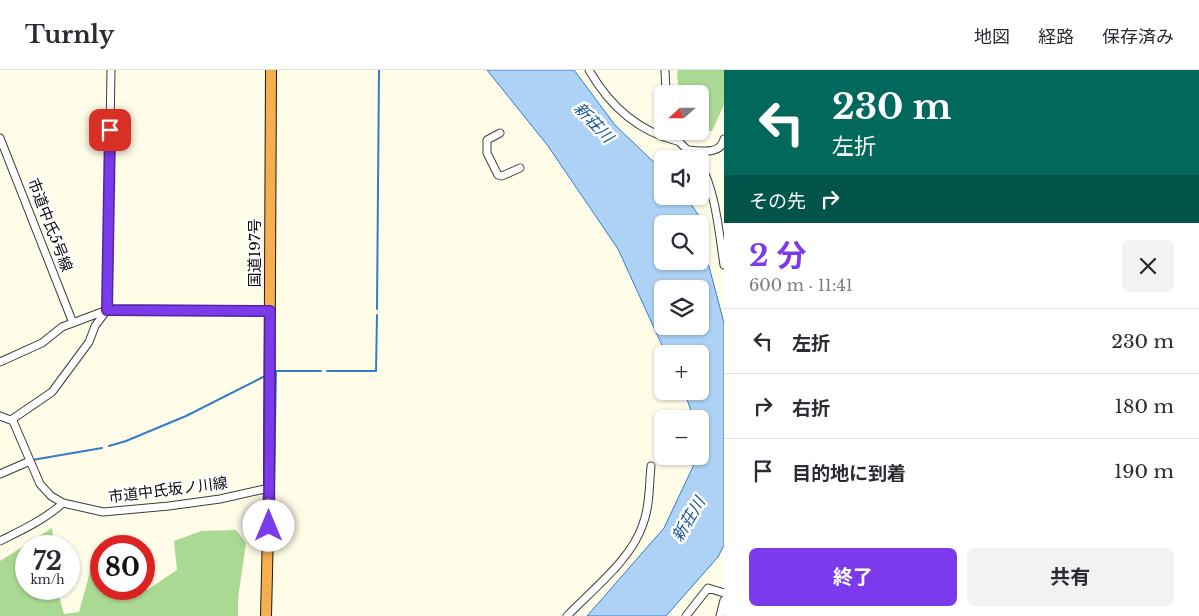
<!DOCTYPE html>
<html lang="ja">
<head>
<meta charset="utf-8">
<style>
  body { margin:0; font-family:"Libre Baskerville","Noto Sans JP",serif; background:#f2f2f3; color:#2b2b33; height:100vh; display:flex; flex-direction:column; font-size:19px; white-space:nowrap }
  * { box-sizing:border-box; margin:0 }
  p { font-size:16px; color:#7c7c81 }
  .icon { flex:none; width:28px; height:28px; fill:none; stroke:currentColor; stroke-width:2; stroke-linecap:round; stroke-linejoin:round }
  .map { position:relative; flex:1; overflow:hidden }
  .details { display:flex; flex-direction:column; background:#fff; width:475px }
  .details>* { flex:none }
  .top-card { background:#00695c; color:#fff; overflow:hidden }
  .needle { width:32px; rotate:249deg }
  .buttons { position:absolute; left:654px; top:15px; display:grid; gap:10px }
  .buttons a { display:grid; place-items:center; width:55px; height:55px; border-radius:8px; background:#fff; box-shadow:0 1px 4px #0004; font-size:25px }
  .speed { position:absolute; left:15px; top:465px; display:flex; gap:10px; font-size:25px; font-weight:700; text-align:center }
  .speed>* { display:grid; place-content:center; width:65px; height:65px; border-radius:50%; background:#fff; box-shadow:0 1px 4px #0004; line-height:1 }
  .speed small { font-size:12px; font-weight:400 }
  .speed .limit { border:8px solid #d22; background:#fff; color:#111 }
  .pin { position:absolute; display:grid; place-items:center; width:42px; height:42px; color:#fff; margin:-21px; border-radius:10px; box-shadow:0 2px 8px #0006 }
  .me { position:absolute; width:55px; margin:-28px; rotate:0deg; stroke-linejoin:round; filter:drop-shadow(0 0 4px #0008) }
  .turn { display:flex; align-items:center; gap:18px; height:105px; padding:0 25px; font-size:22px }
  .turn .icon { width:65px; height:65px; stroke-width:2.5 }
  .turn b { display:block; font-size:35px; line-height:42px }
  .then { display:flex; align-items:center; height:48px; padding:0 25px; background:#0003; gap:10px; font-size:19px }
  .round { display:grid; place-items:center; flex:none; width:52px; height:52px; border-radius:8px; background:#f2f2f3 }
  .summary { display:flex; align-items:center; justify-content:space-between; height:85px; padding:0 25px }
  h1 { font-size:30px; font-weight:700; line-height:38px; color:#7c3aed }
  .button { display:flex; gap:10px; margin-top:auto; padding:10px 25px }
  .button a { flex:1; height:58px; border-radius:8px; background:#7c3aed; color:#fff; font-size:20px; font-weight:700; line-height:58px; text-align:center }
  .button a+a { background:#f2f2f3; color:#2b2b33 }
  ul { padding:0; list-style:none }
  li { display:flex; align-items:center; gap:15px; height:65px; padding:0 25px; border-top:1px solid #e1e1e2 }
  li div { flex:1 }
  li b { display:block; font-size:19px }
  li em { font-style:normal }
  header { display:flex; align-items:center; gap:30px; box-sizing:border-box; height:70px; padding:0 25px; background:#fff; border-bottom:1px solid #e1e1e2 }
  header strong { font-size:24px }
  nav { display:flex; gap:28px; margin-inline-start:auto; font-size:18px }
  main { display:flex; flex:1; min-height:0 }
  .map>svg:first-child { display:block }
</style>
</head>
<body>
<header>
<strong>Turnly</strong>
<nav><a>地図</a><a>経路</a><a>保存済み</a></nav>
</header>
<main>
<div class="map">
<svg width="724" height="546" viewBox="0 0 724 546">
  <rect width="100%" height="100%" fill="#fffde8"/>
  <!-- forest -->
  <path fill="#a9d992" d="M678 0H724V35L712 61 685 63V61H700V24H680L677 7Z
    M52 458 54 476H26V519H57L64 544 79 542 95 484 101 488V519L144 518 147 520 177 500 174 471 201 461 236 460 246 473 238 528V546H0V491Z"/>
  <!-- water -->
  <path fill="#add2f6" stroke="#347dcd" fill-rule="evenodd" d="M487 0H574L615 55 662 100V126H685L700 147 706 185 724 253V475L718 487 666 546H587L664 458 698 386H700V382L703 374 700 365V349H694L684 321H700V284H666L618 179 548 76ZM662 154H700V191H662ZM662 219H700V256H662Z"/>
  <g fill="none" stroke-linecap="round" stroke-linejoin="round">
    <!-- stream -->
    <path stroke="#347dcd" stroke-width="2" d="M377 239 379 0
      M327 301H376L377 245
      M109 376 126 371 186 346 263 307
      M32 390 102 378
      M274 415 276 301H321
      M274 461V421"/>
    <defs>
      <path id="minor" d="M589 0C609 35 637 61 677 71
        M665 0 666 24
        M672 61C677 73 688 79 696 89
        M500 63 487 70V83L498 105 502 106 520 98
        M0 68 73 253
        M689 80C701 81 721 85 724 69
        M700 94C716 121 719 164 724 195
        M0 292 42 273 62 257 107 240 270 241
        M0 346 13 351 40 414 51 426 63 433 103 442 169 436 220 429 269 418
        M11 350 52 322 89 272 95 256 107 240 111 0
        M0 404 30 391
        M0 471C22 460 44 450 63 433
        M567 546C592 520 632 489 643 454 650 436 649 415 651 396
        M686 546 708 518 724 523
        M720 546 724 530"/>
      <path id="highway" d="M266 546 269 418 271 0"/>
    </defs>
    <!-- minor casing -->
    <use href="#minor" stroke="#3d3d3d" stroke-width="9"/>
    <!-- highway casing -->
    <use href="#highway" stroke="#1b1b1b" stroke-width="12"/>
    <!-- minor -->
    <use href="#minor" stroke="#fff" stroke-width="7"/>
    <!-- highway -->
    <use href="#highway" stroke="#f5af50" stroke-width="10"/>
  </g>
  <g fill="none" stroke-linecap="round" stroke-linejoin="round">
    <defs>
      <path id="route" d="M110 60 107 240 270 241 269 456"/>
    </defs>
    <!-- route casing -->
    <use href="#route" stroke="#51269a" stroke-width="12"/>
    <!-- route -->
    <use href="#route" stroke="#7c3aed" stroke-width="9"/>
  </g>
  <g text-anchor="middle" stroke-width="5" stroke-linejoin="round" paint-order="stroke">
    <!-- street labels -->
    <g font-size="15" fill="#0a0a0a" stroke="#fff">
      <text transform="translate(50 155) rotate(69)" y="5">市道中氏5号線</text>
      <text transform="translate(255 183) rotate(-90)" y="5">国道197号</text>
      <text transform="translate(168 420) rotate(-7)" y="5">市道中氏坂ノ川線</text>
    </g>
    <!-- water labels -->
    <g font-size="16" font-style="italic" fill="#15509b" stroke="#fff">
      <text transform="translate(594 52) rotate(46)" y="6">新荘川</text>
      <text transform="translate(688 449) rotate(-59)" y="6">新荘川</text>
    </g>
  </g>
</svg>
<div class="buttons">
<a><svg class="needle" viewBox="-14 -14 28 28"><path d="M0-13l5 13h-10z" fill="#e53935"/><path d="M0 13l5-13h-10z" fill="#7c7c81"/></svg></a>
<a><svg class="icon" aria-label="sound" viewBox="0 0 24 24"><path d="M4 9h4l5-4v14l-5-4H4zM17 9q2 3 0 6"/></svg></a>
<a><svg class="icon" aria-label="search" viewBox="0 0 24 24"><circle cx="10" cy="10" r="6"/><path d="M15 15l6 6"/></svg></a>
<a><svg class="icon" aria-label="layers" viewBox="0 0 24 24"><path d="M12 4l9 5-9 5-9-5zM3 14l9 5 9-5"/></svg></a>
<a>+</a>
<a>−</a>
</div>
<div class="speed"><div>72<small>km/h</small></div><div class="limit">80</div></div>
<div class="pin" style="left:110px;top:60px;background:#d93025"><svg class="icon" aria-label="arrive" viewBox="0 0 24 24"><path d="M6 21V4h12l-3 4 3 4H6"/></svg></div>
<svg class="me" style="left:269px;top:456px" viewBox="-20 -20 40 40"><circle r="19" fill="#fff"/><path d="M0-13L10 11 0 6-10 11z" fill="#7c3aed"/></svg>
</div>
<section class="details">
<div class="top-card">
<div class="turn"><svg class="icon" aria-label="left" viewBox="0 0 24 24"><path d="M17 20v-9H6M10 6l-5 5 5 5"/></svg><div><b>230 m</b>左折</div></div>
<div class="then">その先<svg class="icon" aria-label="right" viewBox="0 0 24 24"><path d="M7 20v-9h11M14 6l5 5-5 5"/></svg></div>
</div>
<div class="summary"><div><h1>2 分</h1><p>600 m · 11:41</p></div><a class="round"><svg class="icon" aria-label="close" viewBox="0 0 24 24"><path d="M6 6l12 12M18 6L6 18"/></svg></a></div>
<ul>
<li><svg class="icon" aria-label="left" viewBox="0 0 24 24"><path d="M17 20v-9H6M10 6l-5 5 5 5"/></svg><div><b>左折</b></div><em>230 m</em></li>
<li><svg class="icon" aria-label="right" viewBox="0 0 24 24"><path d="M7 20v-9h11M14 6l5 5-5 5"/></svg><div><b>右折</b></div><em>180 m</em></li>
<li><svg class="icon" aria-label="arrive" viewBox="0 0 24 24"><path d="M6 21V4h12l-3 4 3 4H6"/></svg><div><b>目的地に到着</b></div><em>190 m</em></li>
</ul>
<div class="button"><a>終了</a><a>共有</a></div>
</section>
</main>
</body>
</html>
